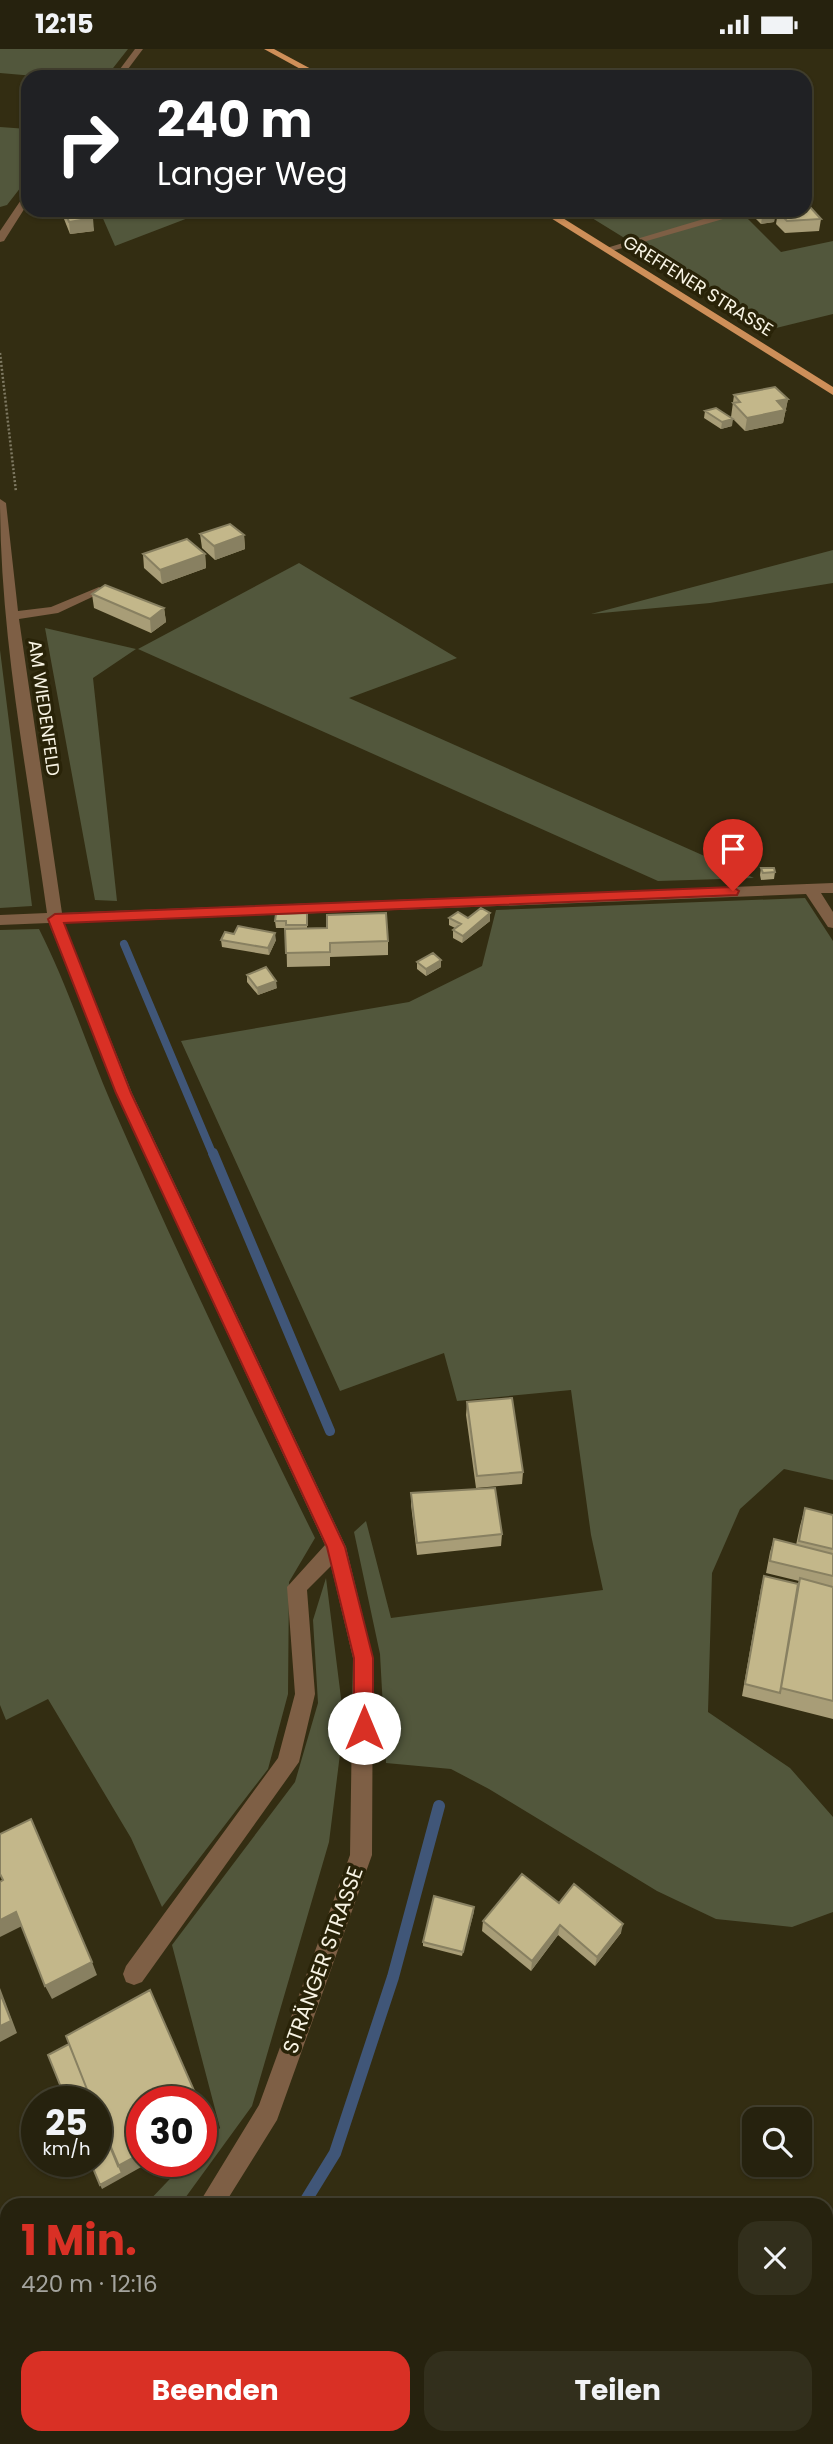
<!DOCTYPE html>
<html lang="de">
<head>
<meta charset="utf-8">
<style>
  body { margin:0; font-family:Poppins,sans-serif; background:#322f1c; color:#f1f3f6; height:100vh; display:flex; flex-direction:column; font-size:26px; white-space:nowrap }
  * { box-sizing:border-box; margin:0 }
  p { font-size:23px; color:#a4a49e }
  .icon { flex:none; width:38px; height:38px; fill:none; stroke:currentColor; stroke-width:2; stroke-linecap:round; stroke-linejoin:round }
  .map { position:relative; flex:1; overflow:hidden }
  .sheet { position:absolute; left:0px; top:2149px; width:833px; height:247px; display:flex; flex-direction:column; background:#26220e; border-radius:21px 21px 0 0; box-shadow:0 2px 5px #0004,0 0 0 2px #423f2e }
  .sheet>* { flex:none }
  .banner { position:absolute; left:21px; top:21px; width:791px; height:147px; border-radius:21px; box-shadow:0 2px 5px #0004,0 0 0 2px #423f2e; background:#202124; color:#fff; overflow:hidden }
  .controls { position:absolute; left:742px; top:2058px; display:grid; gap:14px }
  .controls a { display:grid; place-items:center; width:70px; height:70px; border-radius:14px; background:#26220e; box-shadow:0 2px 5px #0004,0 0 0 2px #423f2e; font-size:35px }
  .speed { position:absolute; left:21px; top:2037px; display:flex; gap:14px; font-size:35px; font-weight:700; text-align:center }
  .speed>* { display:grid; place-content:center; width:91px; height:91px; border-radius:50%; background:#26220e; box-shadow:0 2px 5px #0004,0 0 0 2px #423f2e; line-height:1 }
  .speed small { font-size:18px; font-weight:400 }
  .speed .limit { border:10px solid #d22; background:#fff; color:#111 }
  .pin { position:absolute; display:grid; place-items:center; width:60px; height:60px; color:#fff; margin:-72px -30px; border-radius:50% 50% 50% 0; rotate:-45deg; box-shadow:0 0 7px #0007 }
  .pin .icon { rotate:45deg }
  .me { position:absolute; width:77px; margin:-38px; rotate:0deg; stroke-linejoin:round; filter:drop-shadow(0 0 5px #0008) }
  .turn { display:flex; align-items:center; gap:24px; height:147px; padding:0 21px; font-size:32px }
  .turn .icon { width:91px; height:91px; stroke-width:2.5 }
  .turn b { display:block; font-size:49px; line-height:60px }
  .round { display:grid; place-items:center; flex:none; width:74px; height:74px; border-radius:21px; background:#322f1c }
  .overview { display:flex; align-items:center; justify-content:space-between; height:119px; padding:0 21px }
  h1 { font-size:42px; font-weight:700; line-height:52px; color:#d93025 }
  .cta { display:flex; gap:14px; margin-top:auto; padding:14px 21px }
  .cta a { flex:1; height:80px; border-radius:21px; background:#d93025; color:#fff; font-size:28px; font-weight:700; line-height:80px; text-align:center }
  .cta a+a { background:#322f1c; color:#f1f3f6 }
  .status { display:flex; justify-content:space-between; align-items:center; height:49px; padding:0 35px; background:#26220e; direction:ltr }
  .status svg { height:19px; fill:currentColor }
  .map>svg:first-child { display:block }
</style>
</head>
<body>
<div class="status"><b>12:15</b><svg viewBox="0 0 49 12"><path d="M0 12V9h3v3zM5 12V6h3v6zM10 12V3h3v9zM15 12V0h3v12zM26 1h20v11H26zM47 4h2v5h-2z"/></svg></div>
<div class="map">
<svg width="833" height="2395" viewBox="0 0 833 2395">
  <rect width="100%" height="100%" fill="#332d12"/>
  <!-- green -->
  <path fill="#52573c" d="M0 0H128L106 28H46L0 24Z
    M0 78 28 80V129L7 156 0 158Z
    M113 161H209L115 197 101 165Z
    M579 161H739L781 203 833 192V265L772 280Z
    M833 501V534L710 554 591 565Z
    M299 514 457 609 349 649 754 829 658 832 138 600Z
    M45 579 136 600 93 629 117 852 95 851Z
    M0 601 32 857 0 859Z
    M805 849 833 892V1431L784 1420 740 1460 712 1524 708 1663 790 1719 833 1768V1863L792 1878 716 1870 657 1842 489 1740 451 1720 386 1714 380 1605 354 1483 366 1472 391 1569 603 1541 591 1486 571 1341 457 1352 444 1304 340 1342 181 992 409 953 482 917 496 861Z
    M39 880C68 937 87 998 112 1056 176 1202 244 1346 315 1489L289 1533 288 1645 268 1720 162 1858 131 1789 48 1650 6 1671 0 1656V881Z
    M326 1529 344 1673 329 1793 252 2057 180 2156H145L187 2112H201V2098L220 2079 172 1896 295 1733 318 1654 313 1571Z
    M7 2267 9 2389 4 2395H0V2272Z"/>
  <g fill="none" stroke-linecap="round" stroke-linejoin="round">
    <!-- stream-far2 -->
    <path stroke="#405678" stroke-width="8" d="M124 895 213 1106"/>
    <!-- stream-far1 -->
    <path stroke="#405678" stroke-width="10" d="M213 1104 330 1382"/>
    <!-- stream -->
    <path stroke="#405678" stroke-width="12" d="M303 2156 335 2104 393 1928 439 1757
      M157 2395 161 2389"/>
    <!-- path -->
    <path stroke="#7e7962" stroke-width="2.5" stroke-dasharray="2 2" stroke-linecap="butt" d="M0 304 16 443"/>
    <!-- minor -->
    <path fill="#7e5f45" fill-rule="evenodd" d="M135 0H143L122 28H114Z
      M28 144V154L4 192 0 193V182L25 145Z
      M720 161H730L723 170 612 202 603 200 717 166Z
      M0 450 6 454 18 562 51 558 99 538 105 542 58 564 19 570 62 864 833 834V844H821L833 863V879L828 878 806 845 64 874 132 1044 346 1498 373 1609 372 1806 277 2071 224 2156H198L259 2056 350 1806 353 1609 331 1517 307 1541 315 1645 299 1713 142 1933 134 1936 126 1933 123 1925 126 1917 278 1709 295 1645 287 1538 325 1496 116 1044 49 874 0 876V866L47 864C28 727 0 589 0 450Z
      M50 2389H78L76 2395H48Z"/>
    <!-- major -->
    <path fill="#ce8f59" fill-rule="evenodd" d="M264 0H274L326 28H315Z
      M538 161H550L833 338V346Z"/>
  </g>
  <!-- wall -->
  <path fill="#a89d77" d="M63 161H89L94 182 70 185 64 170Z
    M754 161 775 167 774 173 761 175 753 167Z
    M778 163 821 170 819 182 785 184 776 175Z
    M734 346 788 350 783 374 745 382 731 368Z
    M705 362 732 377 721 380 704 369Z
    M200 485 244 486 245 500 215 511 202 499Z
    M143 505H205L206 519 162 535 144 519Z
    M92 545 164 559 166 573 151 584 94 559Z
    M761 819 775 823 774 830 761 831 760 826Z
    M307 864V880L388 892V906L330 908V917L287 918 286 879H276L275 872Z
    M490 864V872L462 894 453 889V881L455 879 449 876V869H468Z
    M221 891H276L269 906 222 898Z
    M417 913 441 918 426 927 417 920Z
    M247 926 277 939 258 946 247 933Z
    M467 1353 523 1423 522 1435 476 1439 466 1366Z
    M411 1444 502 1485 501 1497 417 1506 411 1456Z
    M805 1459 833 1466V1670L742 1647 761 1539 764 1527 798 1535 799 1532 766 1524 770 1503 774 1490 796 1496 800 1477Z
    M559 1854 621 1884 595 1917 558 1886 531 1922 482 1882 483 1872Z
    M474 1858 462 1907 423 1897V1893Z"/>
  <!-- shaded-wall -->
  <path fill="#888061" d="M775 167 774 173 761 175 762 168Z
    M93 169 94 182 70 185 69 173Z
    M788 350 783 374 745 382 747 369 777 352Z
    M733 370 732 377 721 380 722 373Z
    M244 486 245 500 215 511 214 497Z
    M205 505 206 519 162 535 160 521Z
    M164 559 166 573 151 584 150 570Z
    M490 864V872L462 894 463 887Z
    M275 884 276 891 269 906 268 899Z
    M441 911V918L426 927V920Z
    M276 932 277 939 258 946 257 939Z
    M474 1858V1863L462 1907 463 1903Z
    M16 1863 22 1877 0 1888V1871Z
    M623 1875 621 1884 595 1917 597 1908Z
    M560 1876 558 1886 531 1922 532 1912Z
    M92 1913 97 1926 52 1950 45 1937Z
    M0 1939 17 1984 0 1993Z
    M206 2068 209 2080 201 2084V2071Z
    M142 2104V2112H152L102 2140 100 2136 118 2117Z"/>
  <!-- building -->
  <path fill="#c3b78a" stroke="#888061" stroke-width="2" d="M810 158 821 170 787 172 778 163 790 161H805V159Z
    M64 161H88L93 169 69 173Z
    M754 161H769L775 167 762 168Z
    M775 338 788 350 777 352 785 361 747 369 733 354 740 353 734 346Z
    M716 359 733 370 722 373 705 362Z
    M230 475 244 486 214 497 200 485Z
    M187 490 205 505 160 521 143 505Z
    M105 536 164 559 150 570 92 545Z
    M761 819H774L775 823 763 824Z
    M481 859 490 864 463 887 453 881 461 875 449 869 458 863 468 869Z
    M307 864V876H286V872H275L276 865Z
    M386 864 388 892 330 894V903L286 904 285 880 327 879V866Z
    M238 877 275 884 268 899 221 891 225 883 234 885Z
    M433 904 441 911 426 920 417 913Z
    M266 918 276 932 257 939 247 926Z
    M512 1349 523 1423 477 1427 467 1353Z
    M495 1439 502 1485 417 1494 411 1444Z
    M805 1459 833 1466V1500L799 1492Z
    M774 1490 833 1505V1527L770 1512Z
    M764 1527 798 1535 780 1644 745 1635Z
    M800 1529 833 1538V1652L781 1639Z
    M31 1770 92 1913 45 1937 16 1863 0 1871V1833L3 1831 0 1825V1785Z
    M522 1825 559 1854 574 1835 623 1875 597 1908 560 1876 532 1912 483 1872Z
    M434 1847 474 1858 463 1903 423 1893Z
    M150 1941 199 2053H142V2104L118 2117 96 2063V2053H92L66 1987Z
    M0 1944 11 1972 0 1977Z
    M69 1995 92 2053H67L48 2006Z
    M201 2058 206 2068 201 2071Z
    M96 2063 122 2124 100 2136 90 2112H96Z"/>
  <!-- route -->
  <path fill="#d93025" stroke="#8d1f18" stroke-width="2" d="M733 838 739 842 737 846 64 874 131 1044 345 1498 373 1609V1679L370 1685 364 1688 357 1685 354 1679V1609L327 1498 116 1044 48 870 55 865Z"/>
  <g text-anchor="middle" stroke-width="7" stroke-linejoin="round" paint-order="stroke">
    <!-- far-street labels -->
    <g font-size="18" fill="#f8f4e4" stroke="#292308">
      <text transform="translate(698 237) rotate(32)" y="6">GREFFENER STRASSE</text>
      <text transform="translate(44 659) rotate(82)" y="6">AM WIEDENFELD</text>
    </g>
    <!-- street labels -->
    <g font-size="21" fill="#f8f4e4" stroke="#292308">
      <text transform="translate(323 1911) rotate(-70)" y="7">STRÄNGER STRASSE</text>
    </g>
  </g>
</svg>
<div class="controls">
<a><svg class="icon" aria-label="search" viewBox="0 0 24 24"><circle cx="10" cy="10" r="6"/><path d="M15 15l6 6"/></svg></a>
</div>
<div class="speed"><div>25<small>km/h</small></div><div class="limit">30</div></div>
<div class="pin" style="left:733px;top:842px;background:#d93025"><svg class="icon" aria-label="arrive" viewBox="0 0 24 24"><path d="M6 21V4h12l-3 4 3 4H6"/></svg></div>
<svg class="me" style="left:364px;top:1679px" viewBox="-20 -20 40 40"><circle r="19" fill="#fff"/><path d="M0-13L10 11 0 6-10 11z" fill="#d93025"/></svg>
<div class="banner">
<div class="turn"><svg class="icon" aria-label="right" viewBox="0 0 24 24"><path d="M7 20v-9h11M14 6l5 5-5 5"/></svg><div><b>240 m</b>Langer Weg</div></div>
</div>
<section class="sheet">
<div class="overview"><div><h1>1 Min.</h1><p>420 m · 12:16</p></div><a class="round"><svg class="icon" aria-label="close" viewBox="0 0 24 24"><path d="M6 6l12 12M18 6L6 18"/></svg></a></div>
<div class="cta"><a>Beenden</a><a>Teilen</a></div>
</section>
</div>
</body>
</html>
